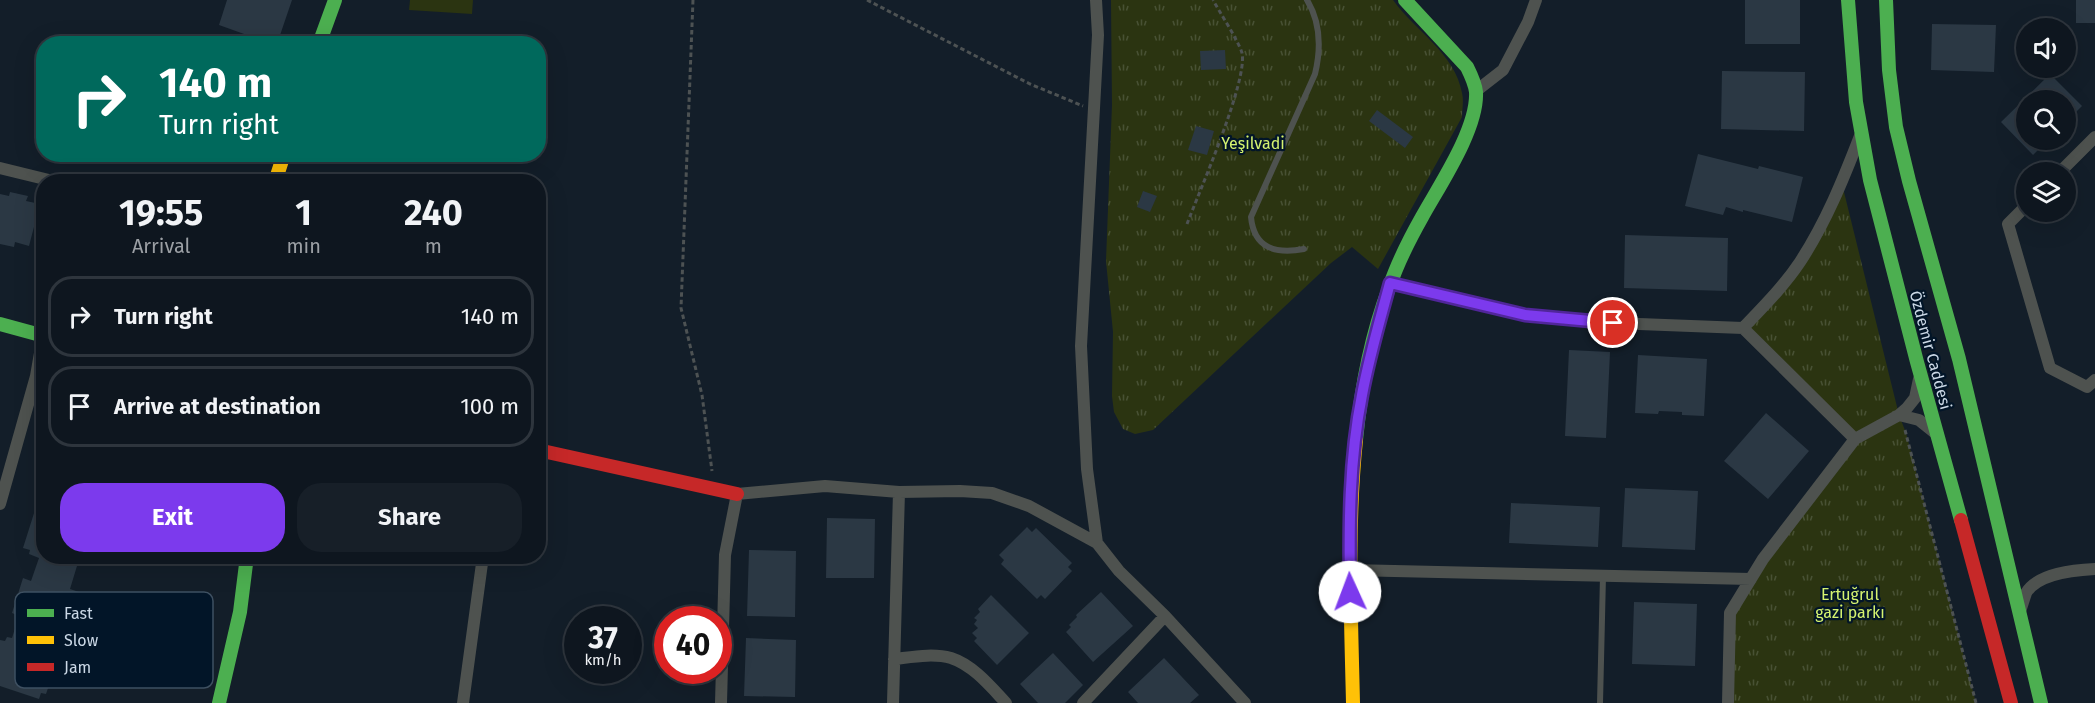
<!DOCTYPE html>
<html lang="en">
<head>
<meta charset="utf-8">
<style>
  body { margin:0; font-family:"Fira Sans",sans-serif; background:#171f28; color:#f1f3f6; height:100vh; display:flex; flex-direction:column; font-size:22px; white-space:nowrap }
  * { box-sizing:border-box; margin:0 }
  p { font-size:20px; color:#9b9fa4 }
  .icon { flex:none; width:33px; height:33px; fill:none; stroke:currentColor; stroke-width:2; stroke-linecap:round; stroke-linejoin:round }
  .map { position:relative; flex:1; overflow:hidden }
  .side { position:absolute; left:36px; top:174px; width:510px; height:390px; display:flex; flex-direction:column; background:#0e161f; border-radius:24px; box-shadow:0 6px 24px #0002,0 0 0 2px #2e353d }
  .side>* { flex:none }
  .guide { position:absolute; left:36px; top:36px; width:510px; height:126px; border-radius:24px; box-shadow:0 6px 24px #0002,0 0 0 2px #2e353d; background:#00695c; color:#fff; overflow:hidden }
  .fabs { position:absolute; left:2016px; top:18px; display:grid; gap:12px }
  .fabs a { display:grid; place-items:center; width:60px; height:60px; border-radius:50%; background:#0e161f; box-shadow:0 6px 24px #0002,0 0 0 2px #2e353d; font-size:30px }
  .speed { position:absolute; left:564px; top:606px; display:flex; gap:12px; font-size:30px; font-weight:700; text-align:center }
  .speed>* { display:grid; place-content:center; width:78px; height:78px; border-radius:50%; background:#0e161f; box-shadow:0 6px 24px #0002,0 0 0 2px #2e353d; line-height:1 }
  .speed small { font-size:15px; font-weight:400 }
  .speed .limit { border:9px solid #d22; background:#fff; color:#111 }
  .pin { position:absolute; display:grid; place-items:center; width:51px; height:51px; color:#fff; margin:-26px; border:3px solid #fff; border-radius:50%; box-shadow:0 2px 6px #0007 }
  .me { position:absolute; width:66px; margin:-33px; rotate:358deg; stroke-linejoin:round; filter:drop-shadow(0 0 4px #0008) }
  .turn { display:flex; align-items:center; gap:21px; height:126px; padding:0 24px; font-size:27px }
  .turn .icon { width:78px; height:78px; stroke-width:2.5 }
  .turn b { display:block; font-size:42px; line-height:51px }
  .eta { display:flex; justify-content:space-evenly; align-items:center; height:102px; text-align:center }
  .eta b { font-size:36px; font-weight:700; line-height:42px }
  .cta { display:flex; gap:12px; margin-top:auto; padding:12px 24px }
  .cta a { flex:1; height:69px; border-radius:24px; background:#7c3aed; color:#fff; font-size:24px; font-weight:700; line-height:69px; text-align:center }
  .cta a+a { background:#171f28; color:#f1f3f6 }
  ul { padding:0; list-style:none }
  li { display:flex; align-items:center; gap:18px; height:81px; margin:0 12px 9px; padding:0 12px; border:3px solid #2e353d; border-radius:24px }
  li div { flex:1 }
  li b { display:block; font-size:22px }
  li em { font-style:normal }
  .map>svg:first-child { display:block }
</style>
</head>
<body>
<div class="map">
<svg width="2095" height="703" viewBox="0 0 2095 703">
  <defs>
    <pattern id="grass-tufts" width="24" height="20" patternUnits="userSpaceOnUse" patternTransform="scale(1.5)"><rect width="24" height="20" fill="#2b3411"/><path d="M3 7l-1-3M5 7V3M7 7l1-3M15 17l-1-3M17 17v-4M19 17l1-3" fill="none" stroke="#485134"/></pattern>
  </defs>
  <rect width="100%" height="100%" fill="#131e29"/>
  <!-- grass -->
  <path fill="url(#grass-tufts)" d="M1111 0H1393C1415 31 1455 53 1462 93 1464 101 1462 109 1462 117L1378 269 1352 247 1331 263 1153 430 1135 434 1123 429 1114 412 1112 396 1113 332 1106 261 1112 105Z
    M1842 184 1899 415 1906 433 1976 703H1728L1730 613 1855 439 1743 328 1777 293Z"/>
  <!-- pitch -->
  <path fill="#2b3411" d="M410 0H473L472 14 409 10Z"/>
  <!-- building -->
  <path fill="#2b3844" d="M227 0H292L277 44H272L219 25Z
    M1745 0H1800V44H1745Z
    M2076 0H2095V23H2076Z
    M1932 24 1996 25 1994 72 1931 70Z
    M1225 50 1226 69 1201 70 1200 51Z
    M1722 71 1805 72 1804 131 1721 129Z
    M2050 74 2082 106 2066 122V100H2026V140H2048L2033 155 2001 122Z
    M1377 110 1413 137 1405 148 1369 121Z
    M1196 126 1214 131 1207 155 1188 150Z
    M1698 154 1758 169 1759 166 1803 177 1792 222 1743 210V212L1726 207 1723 215 1685 206Z
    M1143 191 1157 196 1150 212 1137 207Z
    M10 192 28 196 26 201 40 204 29 246 15 242 14 247 0 244V194L9 196Z
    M1625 235 1728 238 1727 291 1624 288Z
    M1569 350 1610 352 1606 438 1565 436Z
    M1638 355 1707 359 1704 416 1682 415V412L1659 411 1658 414 1635 413Z
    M1766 413 1809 451 1768 499 1724 461Z
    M1625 488 1698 491 1695 550 1622 547Z
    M41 491 44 492V556H80L70 589 79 592 77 599 82 601 72 631 67 630 65 635 60 634 52 660 57 662 46 694 41 693 39 699 0 686V640L5 641 7 637 12 638 19 616 12 613 23 578 31 581 39 558 29 554 30 550 23 548Z
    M1511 503 1600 507 1598 547 1509 543Z
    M827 518 875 519 874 578H826Z
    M1027 527 1032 532 1036 528 1072 563 1068 567 1072 571 1045 599 1041 595 1037 599 1001 564 1004 560 999 555Z
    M749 550 796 551 795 617 747 616Z
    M1101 592 1133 626 1093 662 1066 632 1071 627 1069 625 1077 617 1076 615Z
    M991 595 1029 633 997 665 974 641 977 638 972 633 978 628 974 624 977 620 974 618 980 612 978 609Z
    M1634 602 1697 604 1695 666 1632 664Z
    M746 638 796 640 795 697 744 696Z
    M1053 653 1083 685 1065 703H1038L1020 684Z
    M1164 658 1199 695 1190 703H1138L1128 692Z"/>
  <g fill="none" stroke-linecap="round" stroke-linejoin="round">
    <!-- path -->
    <path stroke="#4d5253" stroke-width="3" stroke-dasharray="4.5 3" stroke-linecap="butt" d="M693 0 681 308 702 395 712 471
      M867 0 1030 84 1083 106
      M1187 224C1199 192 1248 81 1242 53 1239 42 1219 11 1213 0
      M1905 430 1976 703"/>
    <!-- lane -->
    <path stroke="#4e524f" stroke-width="6" d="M1304 249C1276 254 1254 249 1251 217L1315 74C1321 49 1321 23 1307 0
      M1600 703 1603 576"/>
    <!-- street -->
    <path stroke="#4e524f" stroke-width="12" d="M1096 0 1098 35 1081 346 1087 469 1097 543
      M1476 91 1503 70 1528 22 1536 0
      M0 168 57 182
      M2060 172 2095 137
      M2026 206 2008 224 2050 368 2087 387 2095 380
      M1390 283 1525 315 1613 323 1743 328 1855 439
      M1743 328C1763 307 1784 286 1800 262 1826 222 1843 180 1860 136
      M1899 415 1919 420 1934 432
      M0 504 36 376 44 330
      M1350 570 1751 579
      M2020 611C2022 606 2024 599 2026 593 2038 573 2075 570 2095 569
      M894 659C912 657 933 653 951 658 973 665 991 687 1006 703
      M463 703 483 556
      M721 703 725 555 737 494 825 486 899 492 960 491 992 493 1029 506 1097 543 1119 571 1165 616 1245 703
      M893 703 899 492
      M1083 703 1165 616
      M1728 703 1730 613 1763 559 1855 439 1899 415 1907 408 1915 398 1919 379"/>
    <!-- fast -->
    <path stroke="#4caf50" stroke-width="14" d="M1848 0 1856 102 1870 180 1917 362 1961 520
      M1886 0 1889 70 1896 127 1909 181 1959 359 2041 703
      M319 44 335 0
      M0 324 44 336
      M1356 440C1361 389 1371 336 1389 288 1397 264 1409 240 1422 217 1439 186 1478 129 1476 92 1475 83 1471 75 1467 67L1405 0
      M219 703 240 612 247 556"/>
    <!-- slow -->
    <path stroke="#ffc107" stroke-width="14" d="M275 182 284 154
      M1353 703C1351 615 1347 527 1356 440"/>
    <!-- jam -->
    <path stroke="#c62828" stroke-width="14" d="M538 450 737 494
      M1961 520 2011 703"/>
  </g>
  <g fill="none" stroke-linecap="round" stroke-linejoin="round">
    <defs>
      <path id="route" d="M1350 592C1349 526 1349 460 1362 395 1369 357 1380 320 1390 283L1525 315 1613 323"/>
    </defs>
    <!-- route casing -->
    <use href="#route" stroke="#51269a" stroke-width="15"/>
    <!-- route -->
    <use href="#route" stroke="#7c3aed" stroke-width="10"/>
  </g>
  <g text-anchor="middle" stroke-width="4.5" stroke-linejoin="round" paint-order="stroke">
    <!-- park labels -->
    <g font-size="16" fill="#d5f370" stroke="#021528">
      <text x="1253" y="149">Yeşilvadi</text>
      <text x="1850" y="600">Ertuğrul<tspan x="1850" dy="18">gazi parkı</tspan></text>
    </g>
    <!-- street labels -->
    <g font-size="16" fill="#cbd8e6" stroke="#021528">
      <text transform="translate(1931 350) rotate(75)" y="6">Özdemir Caddesi</text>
    </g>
  </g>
  <!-- legend -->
  <rect x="15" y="592" width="198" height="96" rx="9" fill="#021528" stroke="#3e5061" stroke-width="1.5"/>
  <rect x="27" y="609" width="27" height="8" fill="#4caf50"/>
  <rect x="27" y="636" width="27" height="8" fill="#ffc107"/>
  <rect x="27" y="663" width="27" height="8" fill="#c62828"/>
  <g font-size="16" fill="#cbd8e6">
    <text x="64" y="619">Fast</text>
    <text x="64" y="646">Slow</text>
    <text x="64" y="673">Jam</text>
  </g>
</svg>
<div class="fabs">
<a><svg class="icon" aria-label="sound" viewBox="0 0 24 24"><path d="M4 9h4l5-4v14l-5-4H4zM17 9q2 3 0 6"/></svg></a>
<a><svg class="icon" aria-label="search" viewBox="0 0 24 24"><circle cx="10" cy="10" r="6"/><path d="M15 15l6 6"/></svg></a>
<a><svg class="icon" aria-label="layers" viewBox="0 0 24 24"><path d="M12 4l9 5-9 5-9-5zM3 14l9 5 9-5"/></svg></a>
</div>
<div class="speed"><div>37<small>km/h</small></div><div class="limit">40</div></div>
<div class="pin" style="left:1613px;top:323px;background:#d93025"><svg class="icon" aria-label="arrive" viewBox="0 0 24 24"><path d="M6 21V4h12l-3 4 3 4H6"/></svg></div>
<svg class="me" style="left:1350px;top:592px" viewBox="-20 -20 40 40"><circle r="19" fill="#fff"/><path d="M0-13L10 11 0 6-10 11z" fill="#7c3aed"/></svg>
<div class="guide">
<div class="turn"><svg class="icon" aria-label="right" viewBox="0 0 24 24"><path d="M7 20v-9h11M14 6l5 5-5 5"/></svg><div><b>140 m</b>Turn right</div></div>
</div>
<section class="side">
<div class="eta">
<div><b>19:55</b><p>Arrival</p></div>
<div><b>1</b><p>min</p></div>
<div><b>240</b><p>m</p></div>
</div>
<ul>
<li><svg class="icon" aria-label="right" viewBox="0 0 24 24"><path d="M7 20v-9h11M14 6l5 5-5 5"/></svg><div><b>Turn right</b></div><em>140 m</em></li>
<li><svg class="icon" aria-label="arrive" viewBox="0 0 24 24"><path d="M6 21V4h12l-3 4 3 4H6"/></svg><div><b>Arrive at destination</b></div><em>100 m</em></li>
</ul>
<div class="cta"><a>Exit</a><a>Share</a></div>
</section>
</div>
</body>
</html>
